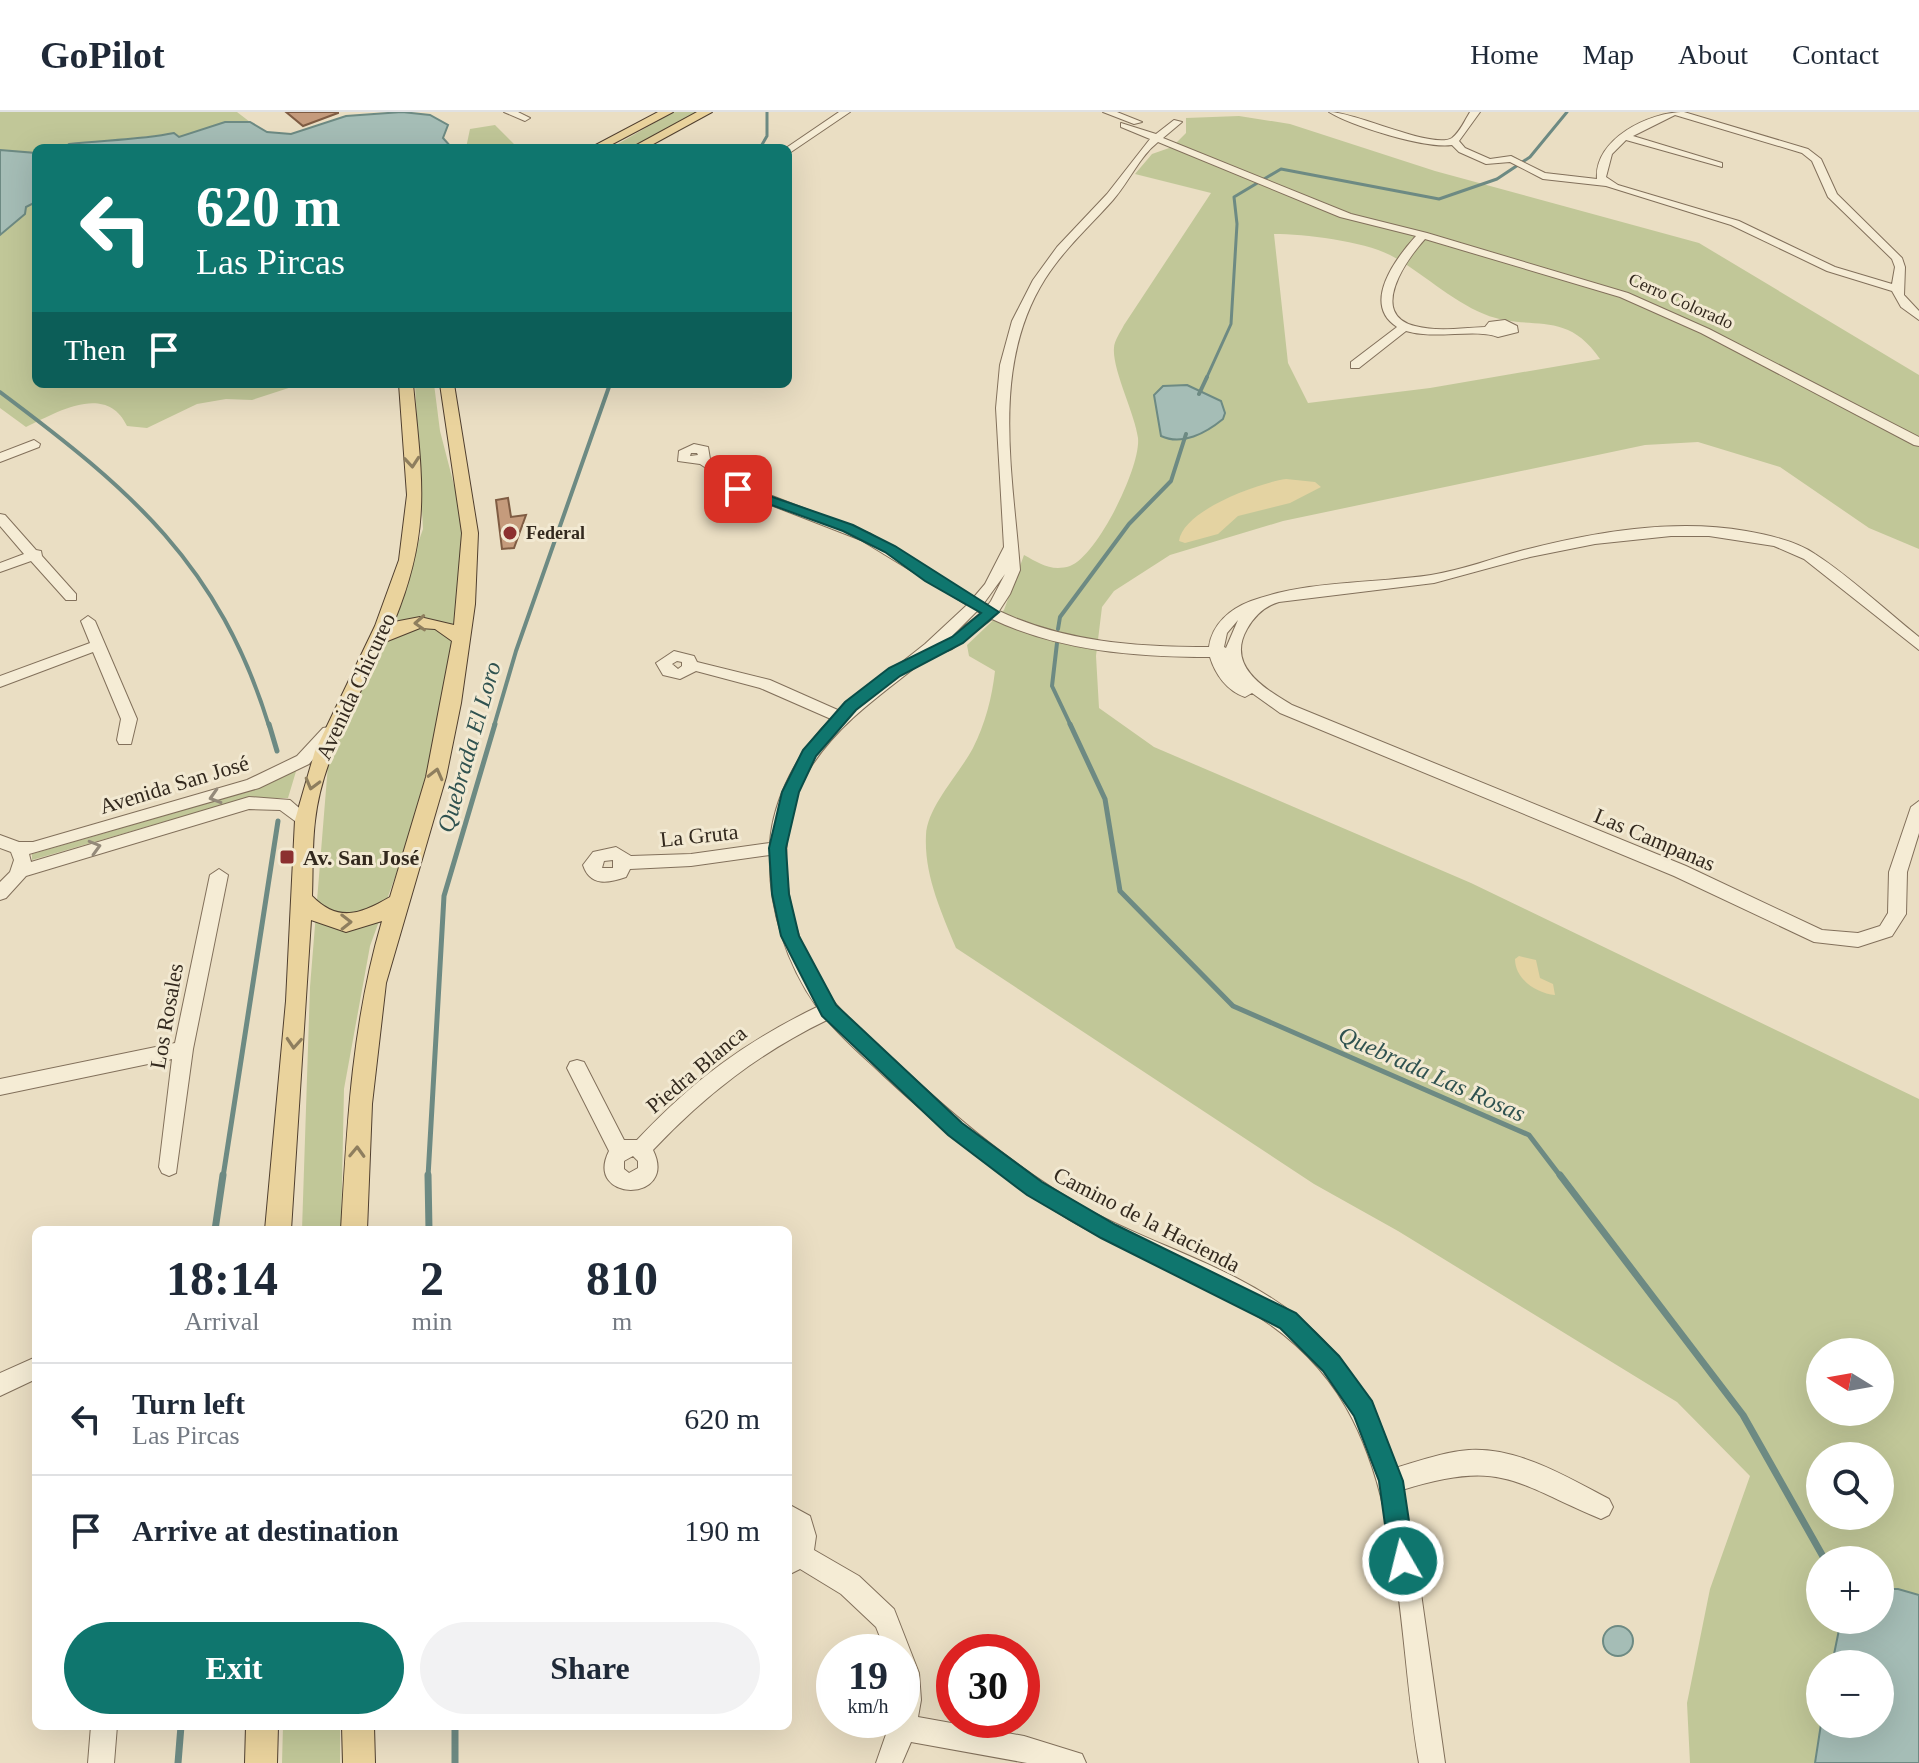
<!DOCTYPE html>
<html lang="en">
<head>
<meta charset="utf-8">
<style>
  body { margin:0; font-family:Georgia,serif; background:#f2f2f3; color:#1f2937; height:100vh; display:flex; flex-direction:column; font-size:30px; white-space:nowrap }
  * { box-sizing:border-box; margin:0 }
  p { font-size:26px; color:#747a83 }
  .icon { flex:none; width:44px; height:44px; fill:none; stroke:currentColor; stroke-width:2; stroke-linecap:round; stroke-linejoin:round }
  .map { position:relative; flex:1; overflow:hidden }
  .sheet { position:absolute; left:32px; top:1114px; width:760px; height:504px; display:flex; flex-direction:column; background:#fff; border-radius:12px; box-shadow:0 8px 32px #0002 }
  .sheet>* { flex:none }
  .top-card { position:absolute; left:32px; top:32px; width:760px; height:244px; border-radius:12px; box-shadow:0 8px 32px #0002; background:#0f766e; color:#fff; overflow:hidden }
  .needle { width:52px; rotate:281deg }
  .fabs { position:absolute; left:1806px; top:1226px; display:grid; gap:16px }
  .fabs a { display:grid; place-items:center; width:88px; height:88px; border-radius:50%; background:#fff; box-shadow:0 8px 32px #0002; font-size:40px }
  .speed { position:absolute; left:816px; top:1522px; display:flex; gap:16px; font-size:40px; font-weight:700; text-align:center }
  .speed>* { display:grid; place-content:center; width:104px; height:104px; border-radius:50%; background:#fff; box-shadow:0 8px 32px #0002; line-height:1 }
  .speed small { font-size:20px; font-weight:400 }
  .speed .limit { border:12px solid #d22; background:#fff; color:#111 }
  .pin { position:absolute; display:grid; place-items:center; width:68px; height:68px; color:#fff; margin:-34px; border-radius:16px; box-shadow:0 4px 12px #0006 }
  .me { position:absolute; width:88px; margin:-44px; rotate:352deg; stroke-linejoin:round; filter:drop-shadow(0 0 6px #0008) }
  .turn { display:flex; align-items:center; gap:28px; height:168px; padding:0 32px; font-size:36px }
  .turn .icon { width:104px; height:104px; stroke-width:2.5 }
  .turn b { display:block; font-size:56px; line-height:68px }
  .then { display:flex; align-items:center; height:76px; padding:0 32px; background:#0003; gap:16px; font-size:30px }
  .eta { display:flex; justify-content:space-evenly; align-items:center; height:136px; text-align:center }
  .eta b { font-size:48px; font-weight:800; line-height:56px }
  .cta { display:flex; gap:16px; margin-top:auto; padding:16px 32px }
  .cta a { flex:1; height:92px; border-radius:48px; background:#0f766e; color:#fff; font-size:32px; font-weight:800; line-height:92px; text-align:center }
  .cta a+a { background:#f2f2f3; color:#1f2937 }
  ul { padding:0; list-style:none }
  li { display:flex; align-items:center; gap:24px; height:112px; padding:0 32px; border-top:2px solid #e0e1e3 }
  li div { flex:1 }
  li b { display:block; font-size:30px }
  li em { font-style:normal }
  header { display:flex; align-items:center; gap:48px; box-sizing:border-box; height:112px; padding:0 40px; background:#fff; border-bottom:2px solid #e0e1e3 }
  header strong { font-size:38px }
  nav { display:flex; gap:44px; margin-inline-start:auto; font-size:28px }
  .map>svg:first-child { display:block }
</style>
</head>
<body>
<header>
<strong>GoPilot</strong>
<nav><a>Home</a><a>Map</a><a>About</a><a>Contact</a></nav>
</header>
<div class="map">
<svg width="1919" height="1651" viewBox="0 0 1919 1651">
  <rect width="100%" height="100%" fill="#eadec3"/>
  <!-- green -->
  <path fill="#c1c798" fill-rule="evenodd" d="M0 0H237L250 10H225L179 25 174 22 69 32 64 36H36L34 41 0 38Z
    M673 0H698L630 36H611Z
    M1239 4 1290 12 1435 59 1699 131 1919 263V437L1869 416 1780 355 1698 330 1645 333 1283 409 1170 443 1114 479 1102 495 1096 544 1099 596 1154 635 1471 771 1919 987V1651H1690L1687 1591 1710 1477 1750 1364 1677 1290 1398 1119 1314 1072 956 836C941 799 924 763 926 723 927 695 960 661 973 636 985 612 992 586 995 559L969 544 967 533 1004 498 1024 443C1039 451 1051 460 1070 454 1097 444 1141 355 1138 326 1135 302 1112 257 1114 236 1114 229 1121 219 1124 213L1211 81 1135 62 1152 42 1172 35 1186 21V6ZM1274 122C1305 122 1362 129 1390 143 1422 160 1450 188 1484 202 1529 221 1565 195 1600 247L1430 276 1308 291 1288 251ZM1820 1240H1880V1300H1820ZM1820 1344H1880V1404H1820ZM1820 1448H1880V1508H1820ZM1820 1552H1880V1612H1820Z
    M495 13 518 36H466L470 17Z
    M36 90V272H301L252 288 226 287 197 292 147 316 127 314C106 270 56 301 26 315L0 296V123L26 95Z
    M415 272H434L440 319 462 404 461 477 448 573 423 688 370 834 344 977 341 1118H302L310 875 328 653 351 594 378 545 423 417Z
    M297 656 288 686H246L32 748V742L250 679Z
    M283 1614H340V1651H282Z"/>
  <!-- sand -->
  <path fill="#e4d3a2" d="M1286 367 1315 370 1321 375 1290 391 1238 404 1218 422 1185 431 1179 429C1183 398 1259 371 1286 367Z
    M1519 844 1536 848 1540 866 1553 872 1555 883C1536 881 1515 867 1515 847Z"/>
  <!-- water -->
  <path fill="#a5bdb6" stroke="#6d8a83" stroke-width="2" d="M402 0 430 3 448 13 443 26 452 36H64L69 32C104 28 139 28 174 21L179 25 225 10H250L267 20 291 22 346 4Z
    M0 38 36 41V90L26 95 25 102 0 123Z
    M1187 273 1221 289 1225 301 1223 307C1206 321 1182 334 1161 324L1154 283 1163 274Z
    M1880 1477H1898L1919 1483V1651H1815L1821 1612H1880V1552H1832L1841 1508H1880Z
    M1603 1529a15 15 0 1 1 30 0a15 15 0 1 1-30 0Z"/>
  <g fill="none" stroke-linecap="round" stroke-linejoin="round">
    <!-- stream-far3 -->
    <path stroke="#6d8a83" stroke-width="3" d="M760 36 767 24V0
      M1206 267 1231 212 1237 112 1234 85 1281 57 1439 87 1497 67 1530 45 1567 0"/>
    <!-- stream-far2 -->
    <path stroke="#6d8a83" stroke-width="4" d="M0 280C131 378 219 452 269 614
      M1199 282 1207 265
      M1058 517 1060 505 1129 412 1171 369 1186 322
      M1057 531 1052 574 1071 614
      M494 614 516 539 610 272"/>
    <!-- stream-far1 -->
    <path stroke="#6d8a83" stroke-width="5" d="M269 612 277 639
      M1070 612 1105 687 1120 779 1233 894 1529 1023 1561 1065
      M223 1065 278 709
      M428 1065 444 784 495 612"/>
    <!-- stream -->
    <path stroke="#6d8a83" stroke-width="7" d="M428 1063 429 1118
      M1560 1063 1743 1303 1825 1448
      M215 1118 223 1063
      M455 1614V1651
      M178 1651 181 1614"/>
  </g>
  <!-- building -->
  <path fill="#c59b7c" stroke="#7f5c43" stroke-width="2" d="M286 0H338V1L303 14Z
    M508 386 511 405 526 403 514 436 502 437 496 388Z"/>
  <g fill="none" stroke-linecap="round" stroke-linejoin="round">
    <defs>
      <path id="minor" d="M504 0H518L530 6 525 9Z
        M839 0H850L788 42 786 36Z
        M1103 0H1117L1142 10 1134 12Z
        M1329 0C1356 0 1433 38 1452 26 1460 20 1465 8 1470 0H1480L1459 29 1465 36 1490 47 1511 44 1545 61 1597 67C1594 27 1649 0 1684 0L1808 37 1821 47 1837 82 1902 146 1905 155 1904 183 1919 199V208L1901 195 1892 179 1827 159 1731 113 1606 74 1543 67 1510 50 1486 52 1459 40 1452 33C1425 37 1352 14 1329 0ZM1675 3 1802 41 1812 49 1828 85 1892 147 1895 155 1892 172 1835 155 1739 109 1618 73 1606 65 1612 42 1626 28 1722 55V51L1633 24Z
        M1174 8 1182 10 1163 26 1351 102 1427 121 1628 181 1709 217 1919 325V334L1914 333 1701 221 1620 185 1425 127C1406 148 1368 202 1415 214 1437 220 1462 216 1485 215L1489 210 1505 208 1517 214 1518 220 1498 225C1474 216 1436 228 1406 219L1359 256H1351V250L1397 215C1361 192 1396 146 1416 124L1340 105 1158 30C1139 45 1129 70 1113 88 1090 114 1064 137 1045 167 990 254 1013 362 1020 458L1010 482 999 499C1064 530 1138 535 1209 535 1212 512 1230 497 1251 489 1308 468 1371 472 1431 463 1463 458 1493 446 1524 438 1594 420 1674 406 1746 419 1769 423 1796 429 1815 442 1852 466 1885 498 1919 525V538L1804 447 1774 434 1709 424H1671L1595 432 1530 445 1434 471 1279 490C1265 494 1255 503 1247 517 1226 554 1264 576 1292 593L1686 754 1822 818 1858 821 1880 814 1888 801 1889 760 1911 695 1919 689V721L1907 760 1906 802 1892 824 1858 835 1814 830 1674 764 1280 601 1252 581 1245 585C1227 579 1215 562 1210 545 1137 545 1059 539 992 507L952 537 947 539 940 535C895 574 846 602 812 653 769 717 784 817 825 878 845 906 871 928 897 951 956 1006 1018 1058 1089 1098 1157 1135 1238 1156 1299 1206 1345 1243 1379 1298 1395 1356 1419 1349 1443 1340 1469 1338 1518 1335 1567 1365 1609 1387L1613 1395 1609 1403 1601 1407C1513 1370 1502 1347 1402 1378L1416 1446 1445 1651H1419C1400 1543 1403 1406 1353 1308 1294 1189 1173 1170 1068 1107 1001 1066 940 1016 883 963 864 945 844 928 827 908 759 941 705 983 653 1038 679 1091 583 1091 609 1039L567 956 570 950 577 948 584 950 624 1028H637C694 968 743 931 817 895 787 853 768 796 770 743L691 754 630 757 626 765C609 771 590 775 583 753L593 740 616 735 631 744 691 742 770 731C773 686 799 638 831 607L760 576 696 559 680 567 663 563 656 551 674 539 694 544 697 550 770 568 840 599 925 532 967 493 861 428 750 385 700 352 678 349 679 339 694 332 708 335 710 347 759 379 871 422 974 485 985 472 1004 435 996 296 1000 253 1012 209 1033 168 1057 135 1107 82 1150 27 1121 15V11L1156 22ZM691 341H697L698 343 690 344ZM1005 462 991 489 988 493 984 491ZM977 499 981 501 952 524ZM1238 508 1226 536 1224 535 1227 521ZM677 549 682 550V554L678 557 672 552ZM613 748V756H602L604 749ZM633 1044 638 1049V1056L629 1061 624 1057V1049Z
        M34 328 40 332 39 335 0 350V341Z
        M0 402 5 403 36 438 41 439 42 444 76 482V488H66L31 449 0 460V451L24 442 0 414Z
        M88 504 95 509 137 607 131 632H119L117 628 121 607 93 540 0 575V564L90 531 81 509Z
        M329 615 337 620 309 652 259 676 29 742 31 750 249 685 290 688 313 708 311 712H299L280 698 249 697 26 764 6 786 0 788V770L10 760 14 748 11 740 0 736V723L19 730H33L247 668 297 644 323 616Z
        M219 757 228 763 193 937 176 1061 169 1064 162 1061 159 1055 172 947 0 983V967L175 931 210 763Z
        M36 1245V1267L0 1284V1261Z
        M788 1392 810 1404 816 1424 814 1438 859 1464 894 1497 919 1561 921 1588 918 1605 1024 1624 1082 1642 1086 1651H1027L911 1630 902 1651H876L891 1608H902V1540H886L876 1515 841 1482 800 1457 788 1463V1435L792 1424 788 1418Z
        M91 1614H117L114 1651H88Z"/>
      <path id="major" d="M658 0H673L605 36H590Z
        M697 0H712L646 36H631Z
        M399 272H413C422 368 432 417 394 510L420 505 454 513 462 421 440 272H454L478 421 475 492 461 591 446 665 386 871 372 992 367 1118H341C347 1012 352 911 382 809L346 820 311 808 291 1118H265L286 889 295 708 315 639 375 514 399 448 407 383ZM420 516 435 517 452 529 426 665 390 785C361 802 338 811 312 784 313 759 312 733 315 709 322 645 358 587 385 530Z
        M246 1614H278L277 1651H245Z
        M342 1614H374L375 1651H343Z"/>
    </defs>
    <!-- minor casing -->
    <use href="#minor" stroke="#82705b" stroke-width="2"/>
    <!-- major casing -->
    <use href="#major" stroke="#503f2f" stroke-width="2"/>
    <!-- minor -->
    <use href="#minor" fill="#f5ecd5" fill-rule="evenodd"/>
    <!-- major -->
    <use href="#major" fill="#ead39d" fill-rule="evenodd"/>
  </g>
  <!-- one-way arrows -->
  <defs><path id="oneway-chevron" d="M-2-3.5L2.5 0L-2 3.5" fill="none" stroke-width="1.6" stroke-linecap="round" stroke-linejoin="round" transform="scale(2)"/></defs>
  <g stroke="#8e7e5e">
    <use href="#oneway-chevron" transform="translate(412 350) rotate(85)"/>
    <use href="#oneway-chevron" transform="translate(420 511) rotate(177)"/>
    <use href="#oneway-chevron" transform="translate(436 662) rotate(-76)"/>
    <use href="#oneway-chevron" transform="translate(312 672) rotate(105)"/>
    <use href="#oneway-chevron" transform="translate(346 810) rotate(-1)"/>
    <use href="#oneway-chevron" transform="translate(294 931) rotate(94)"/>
    <use href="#oneway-chevron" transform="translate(357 1040) rotate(-88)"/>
  </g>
  <g stroke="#948a7a">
    <use href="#oneway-chevron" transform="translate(215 685) rotate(163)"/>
    <use href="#oneway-chevron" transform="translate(95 735) rotate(-16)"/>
  </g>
  <!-- route -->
  <path fill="#0f766e" stroke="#0a4d48" stroke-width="2" d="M738 373 853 413 895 434 999 500 963 531 900 564 856 598 816 644 799 680 786 736 789 782 799 824 836 893 962 1011 1042 1070 1116 1113 1296 1201 1339 1244 1372 1289 1403 1369 1415 1449 1412 1458 1403 1461 1394 1458 1390 1449 1379 1369 1354 1304 1323 1259 1280 1216 1101 1126 1027 1083 948 1023 822 904 781 824 772 782 769 736 782 680 803 638 845 590 889 556 952 525 981 501 925 469 885 440 843 419 733 379V374Z"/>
  <!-- markers -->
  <g fill="#8c3030" stroke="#f2e9d2" stroke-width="3">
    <circle cx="510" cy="421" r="8"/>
    <rect x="279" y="737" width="16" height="16" rx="4"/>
  </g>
  <g text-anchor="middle" stroke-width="6" stroke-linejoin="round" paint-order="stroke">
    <!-- far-street labels -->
    <g font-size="18" fill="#33291e" stroke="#f2e9d2">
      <text transform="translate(1681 189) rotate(24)" y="6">Cerro Colorado</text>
    </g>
    <!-- far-poi labels -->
    <g font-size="18" font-weight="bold" fill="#33291e" stroke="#f2e9d2" text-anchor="start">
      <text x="526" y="427">Federal</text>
    </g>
    <!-- street labels -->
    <g font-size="22" fill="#33291e" stroke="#f2e9d2">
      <text transform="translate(355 574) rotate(-65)" y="8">Avenida Chicureo</text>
      <text transform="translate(174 672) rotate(-17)" y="8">Avenida San José</text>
      <text transform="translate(699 723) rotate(-6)" y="8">La Gruta</text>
      <text transform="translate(1655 727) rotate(23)" y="8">Las Campanas</text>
      <text transform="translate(166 904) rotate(-80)" y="8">Los Rosales</text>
      <text transform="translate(696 957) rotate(-40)" y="8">Piedra Blanca</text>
      <text transform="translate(1147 1107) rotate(27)" y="8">Camino de la Hacienda</text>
    </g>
    <!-- poi labels -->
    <g font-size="22" font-weight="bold" fill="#33291e" stroke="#f2e9d2" text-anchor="start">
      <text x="303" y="753">Av. San José</text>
    </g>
    <!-- water labels -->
    <g font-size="24" font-style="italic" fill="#2f5250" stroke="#f2e9d2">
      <text transform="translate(469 635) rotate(-74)" y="8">Quebrada El Loro</text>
      <text transform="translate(1432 962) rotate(24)" y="8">Quebrada Las Rosas</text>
    </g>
  </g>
</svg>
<div class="fabs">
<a><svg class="needle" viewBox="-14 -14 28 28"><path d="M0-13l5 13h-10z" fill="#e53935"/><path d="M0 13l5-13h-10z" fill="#747a83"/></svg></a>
<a><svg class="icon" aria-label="search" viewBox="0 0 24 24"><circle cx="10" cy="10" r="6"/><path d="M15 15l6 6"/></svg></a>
<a>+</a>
<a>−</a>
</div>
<div class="speed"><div>19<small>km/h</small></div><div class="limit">30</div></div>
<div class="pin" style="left:738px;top:377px;background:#d93025"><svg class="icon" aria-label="arrive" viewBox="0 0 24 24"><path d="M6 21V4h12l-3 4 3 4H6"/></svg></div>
<svg class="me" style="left:1403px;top:1449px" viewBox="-20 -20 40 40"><circle r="17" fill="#0f766e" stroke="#fff" stroke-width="3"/><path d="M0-11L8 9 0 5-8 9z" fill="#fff"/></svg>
<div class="top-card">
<div class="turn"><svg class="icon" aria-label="left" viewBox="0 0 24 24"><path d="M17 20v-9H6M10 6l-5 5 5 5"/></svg><div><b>620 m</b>Las Pircas</div></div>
<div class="then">Then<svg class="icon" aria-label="arrive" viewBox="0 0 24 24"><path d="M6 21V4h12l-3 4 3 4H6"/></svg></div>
</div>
<section class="sheet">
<div class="eta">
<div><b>18:14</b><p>Arrival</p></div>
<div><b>2</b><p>min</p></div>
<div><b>810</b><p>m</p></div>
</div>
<ul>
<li><svg class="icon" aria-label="left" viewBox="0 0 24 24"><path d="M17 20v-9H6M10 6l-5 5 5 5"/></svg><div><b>Turn left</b><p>Las Pircas</p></div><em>620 m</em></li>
<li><svg class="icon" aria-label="arrive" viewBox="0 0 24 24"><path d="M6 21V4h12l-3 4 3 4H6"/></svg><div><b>Arrive at destination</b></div><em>190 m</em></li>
</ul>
<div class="cta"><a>Exit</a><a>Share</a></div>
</section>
</div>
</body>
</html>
